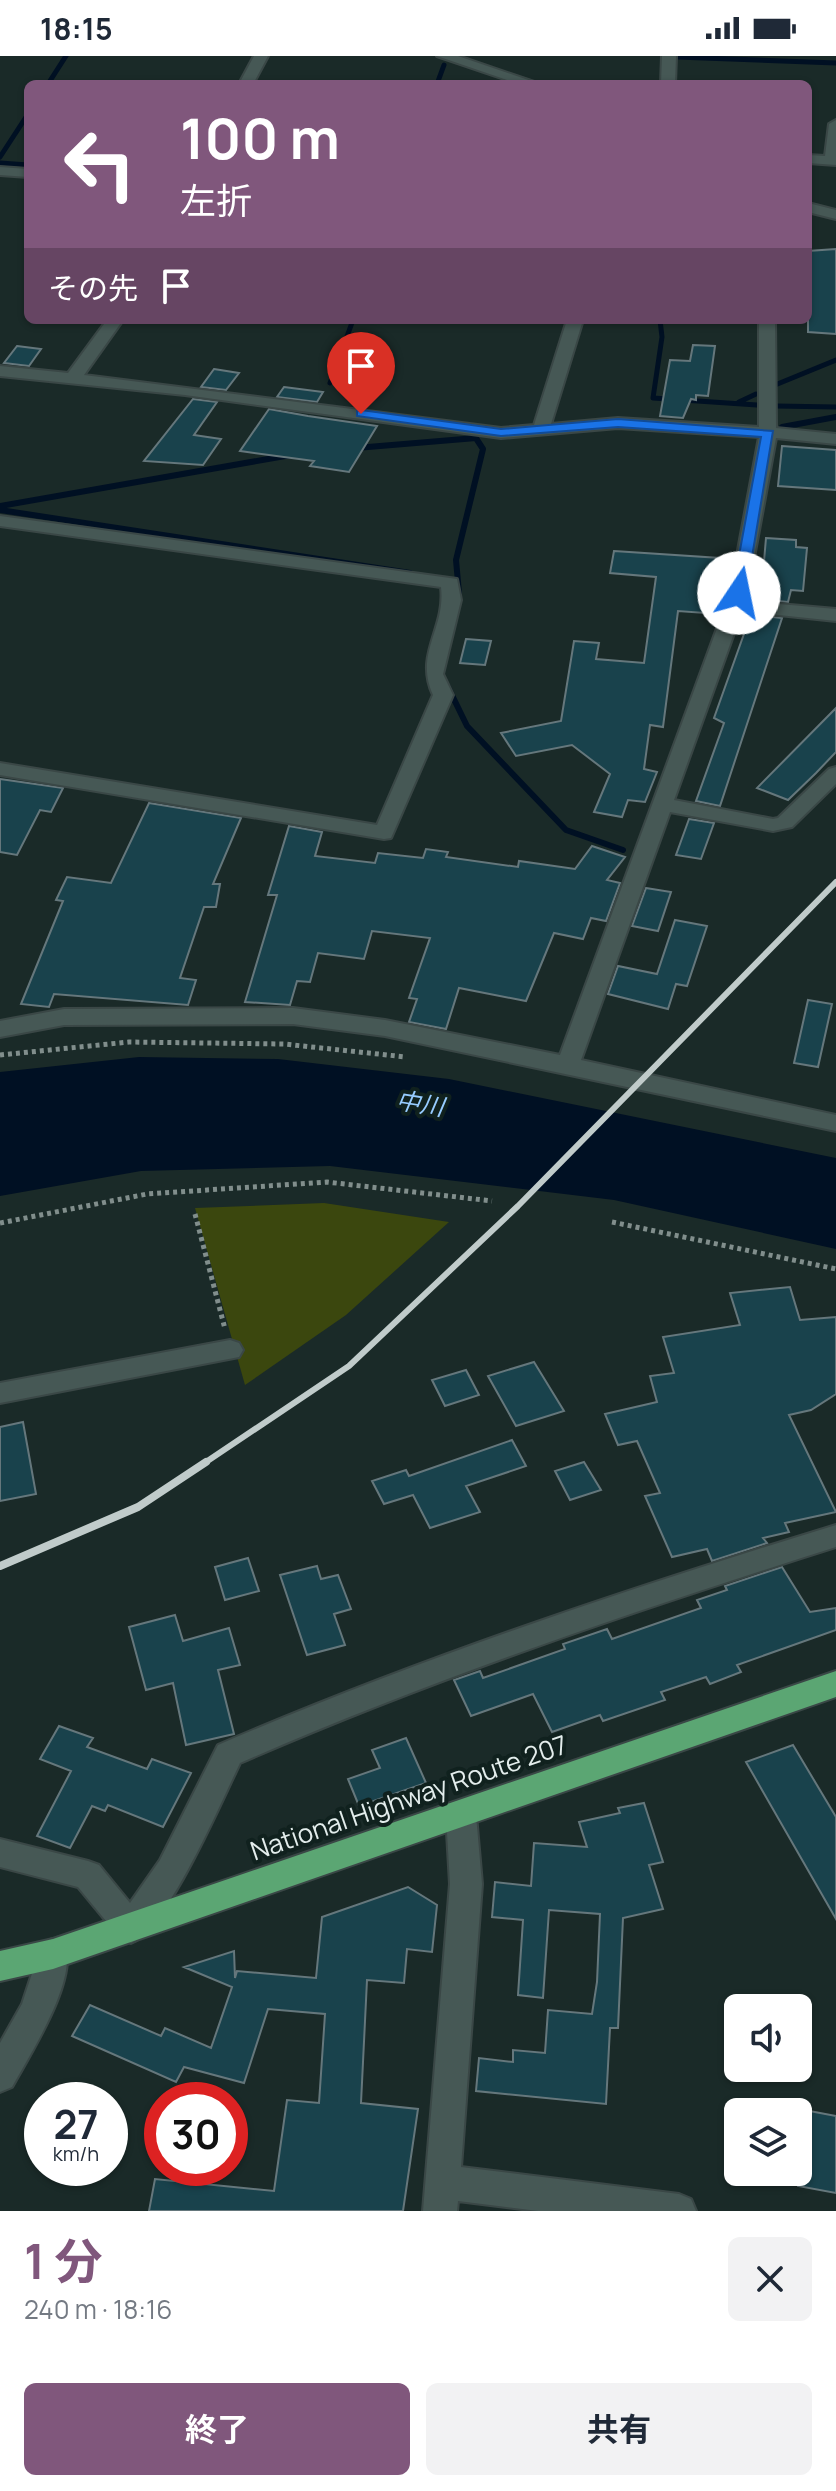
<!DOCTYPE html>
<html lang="ja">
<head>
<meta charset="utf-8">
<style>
  body { margin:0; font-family:Manrope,"Noto Sans JP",sans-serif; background:#f2f2f3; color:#1f2937; height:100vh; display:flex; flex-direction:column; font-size:30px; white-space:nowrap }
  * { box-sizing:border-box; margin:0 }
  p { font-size:26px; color:#747a83 }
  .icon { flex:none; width:44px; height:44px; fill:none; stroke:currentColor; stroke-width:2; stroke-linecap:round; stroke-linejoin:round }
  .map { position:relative; height:2155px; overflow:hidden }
  .details { display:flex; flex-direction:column; background:#fff; flex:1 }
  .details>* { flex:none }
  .top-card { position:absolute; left:24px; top:24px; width:788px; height:244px; border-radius:12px; box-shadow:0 2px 6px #0004; background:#80577c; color:#fff; overflow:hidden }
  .fabs { position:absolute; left:724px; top:1938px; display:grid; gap:16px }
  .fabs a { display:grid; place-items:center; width:88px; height:88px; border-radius:12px; background:#fff; box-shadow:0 2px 6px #0004; font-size:40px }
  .speed { position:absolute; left:24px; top:2026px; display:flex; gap:16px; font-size:40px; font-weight:700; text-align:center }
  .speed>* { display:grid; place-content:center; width:104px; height:104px; border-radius:50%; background:#fff; box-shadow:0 2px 6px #0004; line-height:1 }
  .speed small { font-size:20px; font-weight:400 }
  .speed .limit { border:12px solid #d22; background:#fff; color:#111 }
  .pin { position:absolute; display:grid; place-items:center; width:68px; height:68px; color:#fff; margin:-82px -34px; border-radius:50% 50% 50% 0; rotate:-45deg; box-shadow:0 0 8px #0007 }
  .pin .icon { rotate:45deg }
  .me { position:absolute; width:88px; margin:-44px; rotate:11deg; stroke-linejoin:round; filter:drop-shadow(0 0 6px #0008) }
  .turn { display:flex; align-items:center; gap:28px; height:168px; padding:0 24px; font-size:36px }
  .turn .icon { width:104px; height:104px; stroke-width:2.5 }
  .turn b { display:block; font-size:56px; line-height:68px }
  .then { display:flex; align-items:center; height:76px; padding:0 24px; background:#0003; gap:16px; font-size:30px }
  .round { display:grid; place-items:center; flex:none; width:84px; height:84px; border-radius:12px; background:#f2f2f3 }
  .overview { display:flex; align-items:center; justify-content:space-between; height:136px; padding:0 24px }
  h1 { font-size:48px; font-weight:700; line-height:60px; color:#80577c }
  .cta { display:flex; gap:16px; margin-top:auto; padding:16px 24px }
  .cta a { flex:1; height:92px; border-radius:12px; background:#80577c; color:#fff; font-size:32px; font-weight:700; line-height:92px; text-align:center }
  .cta a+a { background:#f2f2f3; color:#1f2937 }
  .status { display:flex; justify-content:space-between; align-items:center; height:56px; padding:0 40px; background:#fff; direction:ltr }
  .status svg { height:22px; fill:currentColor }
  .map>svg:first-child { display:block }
</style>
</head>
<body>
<div class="status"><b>18:15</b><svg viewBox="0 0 49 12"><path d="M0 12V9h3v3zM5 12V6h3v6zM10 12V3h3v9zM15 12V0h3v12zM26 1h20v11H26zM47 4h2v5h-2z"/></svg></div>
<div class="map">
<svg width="836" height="2155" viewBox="0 0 836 2155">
  <rect width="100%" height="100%" fill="#1a2a28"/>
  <!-- green -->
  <path fill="#3b470e" d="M324 1147 449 1166 346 1259 245 1329 195 1152Z"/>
  <!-- water -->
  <path fill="#001023" d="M139 1001 278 1003 449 1023 836 1102V1193L614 1144 330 1110 141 1115 0 1140V1016Z"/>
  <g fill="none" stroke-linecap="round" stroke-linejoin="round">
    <!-- stream-far1 -->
    <path stroke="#001023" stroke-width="5" d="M677 1 836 7
      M48 28 66 0
      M437 28 444 9
      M0 101 28 58
      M0 107 28 109
      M808 149 836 155
      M660 264 662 281 653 342 757 349
      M330 327 353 264
      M775 329 836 304
      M739 346 756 338
      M776 350 836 351"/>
    <!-- stream -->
    <path stroke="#001023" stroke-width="6" d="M782 371 836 361
      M356 392 476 382
      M0 450 291 399
      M0 454 410 517
      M459 537 456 504 483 393 472 376 466 375
      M448 631 467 670 566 774 623 794"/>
  </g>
  <!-- building -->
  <path fill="#19424c" stroke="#65777c" stroke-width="2" d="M836 193V278L808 276V195Z
    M693 289 715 290 708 340 696 339V344L691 343 683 362 660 360 670 304 690 305Z
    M17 290 41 293 29 310 4 307Z
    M214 313 239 317 226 334 201 331Z
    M284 331 323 336 317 346 277 341Z
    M193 343 217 346 194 379 221 383 203 409 144 405Z
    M269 353 308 360 377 370 349 416 310 410 314 405 240 395Z
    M782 390 836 394V434L778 430Z
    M766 482 796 484V491L807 492 803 535 791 534 788 546 750 542 754 516 763 517Z
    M614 495 720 502 719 513 731 514 719 558 678 555 663 671 650 669 644 713 657 716 645 746 628 744 622 761 594 756 610 718 572 689 516 700 501 677 561 665 574 585 599 587 596 603 644 607 656 521 610 517Z
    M744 558 782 562 720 750 696 745 724 667 714 662 750 561Z
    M466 583 491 585 485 609 460 607Z
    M836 652V696L816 717 788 744 757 732Z
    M0 723 63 732 51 756 40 754 17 799 0 796Z
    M149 747 241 762 213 828H220L216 851H204L180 922 196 924 188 949 54 938 49 951 21 948 63 845 56 844 67 821 111 827Z
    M689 763 714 767 701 803 676 799Z
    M289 770 322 776 315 800 375 807 378 797 423 802 426 793 448 796 446 801 518 811 519 805 575 813 592 790 625 801 607 824 620 827 606 865 591 862 583 883 554 877 526 945 459 932 446 973 409 966 417 943 409 942 430 882 372 875 364 903 318 897 310 926 297 925 290 949 245 946 277 839H268Z
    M646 832 671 836 658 875 632 870Z
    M675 864 707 870 687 930 676 928 668 953 608 938 618 910 657 918Z
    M808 944 832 948 818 1011 794 1007Z
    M790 1231 800 1264 836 1261V1338L811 1354 789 1359 836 1456 785 1467 789 1476 763 1482 767 1487 712 1505 707 1493 672 1501 645 1440 660 1437 637 1385 618 1389 605 1358 657 1346 650 1320 674 1317 663 1281 740 1269 730 1237Z
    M534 1306 564 1355 516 1370 488 1320Z
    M466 1314 479 1339 445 1350 432 1324Z
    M23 1366 36 1438 0 1445V1371Z
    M512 1384 526 1410 466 1430 480 1456 430 1472 413 1439 384 1448 372 1425 406 1414 409 1420Z
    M584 1406 601 1434 570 1444 555 1415Z
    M248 1502 259 1535 225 1544 215 1511Z
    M317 1510 321 1523 338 1519 351 1553 334 1558 345 1589 307 1599 280 1519Z
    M782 1511 810 1556 836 1552V1574L737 1609 741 1616 710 1628 706 1621 661 1636 665 1644 603 1665 600 1659 552 1676 533 1638 471 1660 454 1624 480 1615 483 1622 565 1593 563 1588 607 1573 612 1583 701 1552 697 1544 727 1534 725 1530Z
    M175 1559 183 1585 229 1572 240 1609 218 1614 234 1678 186 1689 173 1627 146 1634 129 1571Z
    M59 1670 93 1682 87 1691 147 1713 152 1703 191 1717 163 1771 108 1749 105 1755 92 1750 70 1792 37 1780 71 1715 40 1703Z
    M406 1682 426 1727 359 1750 348 1723 380 1712 372 1694Z
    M793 1689 836 1761V1863L746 1706Z
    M644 1747 663 1806 649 1809 663 1853 623 1862 618 1972H610L606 2048 476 2035 479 2002 513 2006V1994L545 1997 548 1954 592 1958 597 1926 600 1858 549 1854 543 1942 518 1939 523 1864 492 1861 495 1826 531 1830 534 1787 587 1791 579 1766 620 1757 618 1752Z
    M408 1831 437 1849 432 1896 407 1893 404 1927 367 1924 361 2047 418 2053 403 2155H149L155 2123 274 2135 287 2044 319 2047 325 1958 268 1953 244 2027 184 2011 176 2026 72 1980 90 1949 161 1980 165 1972 211 1992 232 1931 184 1911 234 1895 235 1922 237 1915 316 1922 322 1861Z
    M799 2053 836 2060V2137L798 2130Z"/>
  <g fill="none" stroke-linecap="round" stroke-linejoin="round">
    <defs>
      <path id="minor" d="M254 0H268L253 28H239Z
        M437 0H458L540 28H519Z
        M662 0H676L675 28H661Z
        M836 64V109L808 107V99L825 100 829 68Z
        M0 111 28 113V121L0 119Z
        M808 147 836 154V163L808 156Z
        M107 264H123L84 319 501 372 534 369 567 264H583L551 368 618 362 759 371V264H775L776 372 836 378V388L776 382 746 545 836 553V565L742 555 674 744 773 763 778 762 829 713 836 711V728L792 771 773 775 670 756 581 1004 836 1059V1075L385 980 293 968 64 969 0 981V965L64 953 293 952 385 964 560 999 730 537 759 381 618 372 501 382 185 339 0 320V310L68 317Z
        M0 460 457 523 461 544 443 618 453 639 391 782 384 783 0 719V707L377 769 433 639C414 597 446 573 441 531L0 470Z
        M230 1284 239 1287 243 1294 239 1301 0 1347V1327Z
        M836 1469V1491C634 1555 434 1622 240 1707 221 1746 167 1873 131 1887L120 1882 78 1831 0 1811V1783L88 1805 99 1809 130 1847 160 1804 218 1689C420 1602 627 1533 836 1469Z
        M461 1745 472 1749 476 1759 482 1828 461 2111 679 2138 691 2143 696 2155H538L458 2145 457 2155H423L450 1828 446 1759 450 1749Z
        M53 1883 64 1887C80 1921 29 2000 12 2031L0 2036V1987L22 1948 42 1887Z"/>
      <path id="highway" d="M836 1615V1641L53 1913 0 1925V1895L53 1883Z"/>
    </defs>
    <!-- minor casing -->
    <use href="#minor" stroke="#3a4746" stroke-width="4"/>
    <!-- highway casing -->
    <use href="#highway" stroke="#3a4746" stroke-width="4"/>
    <!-- path -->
    <path stroke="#818e8c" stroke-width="5" stroke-dasharray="4 4" stroke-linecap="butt" d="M0 999 129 986 284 988 406 1001
      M195 1158 225 1273
      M612 1166 836 1213
      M0 1167 147 1138 327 1126 492 1145"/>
    <!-- minor -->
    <use href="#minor" fill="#465855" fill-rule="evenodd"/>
    <!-- highway -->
    <use href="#highway" fill="#5ba673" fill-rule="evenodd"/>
    <!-- rail-far1 -->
    <path stroke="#c0cbca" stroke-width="6" d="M203 1408 349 1310 518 1150 836 826"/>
    <!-- rail -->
    <path stroke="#c0cbca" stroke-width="8" d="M0 1510 138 1451 206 1406"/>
  </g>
  <!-- route -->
  <path fill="#1a73e8" stroke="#114b97" stroke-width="2" d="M361 354 501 373 618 363 773 375 746 537 739 541 732 537 761 381 618 371 501 380 357 360V355Z"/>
  <g text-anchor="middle" stroke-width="8" stroke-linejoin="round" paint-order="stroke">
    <!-- water labels -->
    <g font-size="24" font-style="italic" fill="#97ccff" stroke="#10211e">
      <text transform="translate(420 1048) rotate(9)" y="8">中川</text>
    </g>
    <!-- near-street labels -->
    <g font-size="26" fill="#e3edec" stroke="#10211e">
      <text transform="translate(409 1742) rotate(-19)" y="9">National Highway Route 207</text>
    </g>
  </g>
</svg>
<div class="fabs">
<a><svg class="icon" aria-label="sound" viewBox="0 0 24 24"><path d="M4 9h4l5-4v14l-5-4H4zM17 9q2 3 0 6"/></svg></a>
<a><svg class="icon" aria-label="layers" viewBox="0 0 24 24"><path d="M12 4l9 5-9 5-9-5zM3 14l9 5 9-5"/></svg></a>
</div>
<div class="speed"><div>27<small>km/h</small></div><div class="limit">30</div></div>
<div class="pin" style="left:361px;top:358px;background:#d93025"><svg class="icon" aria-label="arrive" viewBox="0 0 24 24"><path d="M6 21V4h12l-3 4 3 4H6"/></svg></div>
<svg class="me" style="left:739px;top:537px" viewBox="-20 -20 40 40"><circle r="19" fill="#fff"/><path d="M0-13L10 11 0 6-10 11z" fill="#1a73e8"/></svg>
<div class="top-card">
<div class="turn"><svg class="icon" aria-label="left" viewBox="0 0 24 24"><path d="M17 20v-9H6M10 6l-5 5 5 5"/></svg><div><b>100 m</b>左折</div></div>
<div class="then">その先<svg class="icon" aria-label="arrive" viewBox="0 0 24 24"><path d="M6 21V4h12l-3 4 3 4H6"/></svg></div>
</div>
</div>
<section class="details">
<div class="overview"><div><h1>1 分</h1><p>240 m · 18:16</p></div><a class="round"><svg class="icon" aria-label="close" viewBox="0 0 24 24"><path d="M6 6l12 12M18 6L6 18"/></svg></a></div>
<div class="cta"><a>終了</a><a>共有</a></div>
</section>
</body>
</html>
